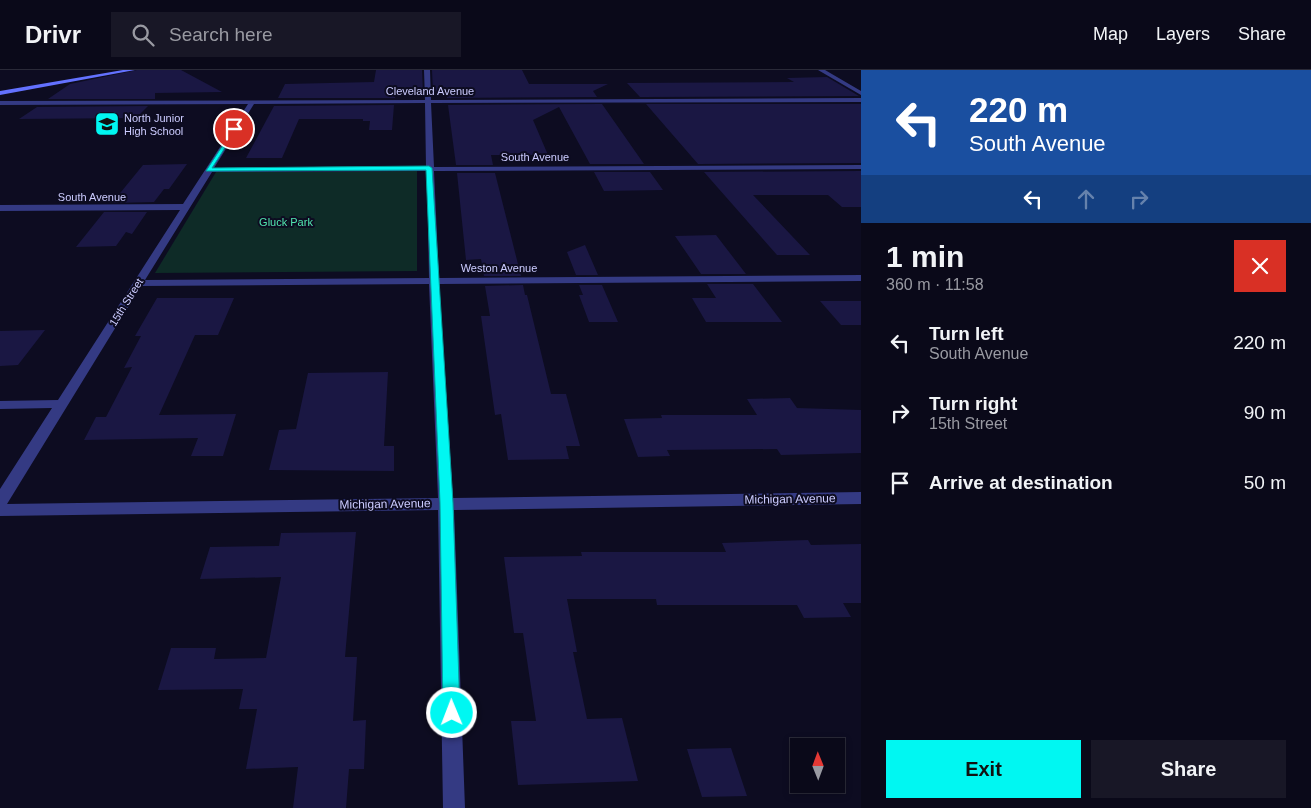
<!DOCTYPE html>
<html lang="en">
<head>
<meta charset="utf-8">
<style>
  body { margin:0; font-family:Helvetica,sans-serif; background:#181726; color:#f1f3f6; height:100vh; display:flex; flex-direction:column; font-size:19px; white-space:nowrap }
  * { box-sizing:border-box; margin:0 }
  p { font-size:16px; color:#999aa2 }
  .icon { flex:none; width:28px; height:28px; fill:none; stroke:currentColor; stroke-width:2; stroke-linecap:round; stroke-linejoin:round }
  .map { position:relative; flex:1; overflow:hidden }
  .sheet { display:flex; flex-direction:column; background:#0a0919; width:450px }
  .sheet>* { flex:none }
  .guide { background:#1a4fa0; color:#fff; overflow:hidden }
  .needle { width:32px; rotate:359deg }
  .fabs { position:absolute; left:790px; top:668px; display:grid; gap:10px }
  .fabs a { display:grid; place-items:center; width:55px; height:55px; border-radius:0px; background:#0a0919; box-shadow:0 2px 8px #0003,0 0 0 1px #2a2a38; font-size:25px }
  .pin { position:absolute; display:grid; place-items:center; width:42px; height:42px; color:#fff; margin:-21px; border:2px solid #fff; border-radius:50%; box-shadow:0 1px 5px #0007 }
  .me { position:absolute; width:55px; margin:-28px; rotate:359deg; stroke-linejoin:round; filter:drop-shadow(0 0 4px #0008) }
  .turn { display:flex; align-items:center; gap:18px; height:105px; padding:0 25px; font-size:22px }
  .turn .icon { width:65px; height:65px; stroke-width:2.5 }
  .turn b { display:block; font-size:35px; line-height:42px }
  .lanes { display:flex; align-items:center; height:48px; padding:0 25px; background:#0003; justify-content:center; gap:25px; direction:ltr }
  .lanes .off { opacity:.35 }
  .round { display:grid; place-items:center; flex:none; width:52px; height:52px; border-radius:0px; background:#181726 }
  .headline { display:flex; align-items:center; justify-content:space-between; height:85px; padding:0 25px }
  h1 { font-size:30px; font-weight:600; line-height:38px }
  .cta { display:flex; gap:10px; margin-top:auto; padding:10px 25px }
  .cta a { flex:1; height:58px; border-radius:0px; background:#00f7f2; color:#111; font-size:20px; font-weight:600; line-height:58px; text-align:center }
  .cta a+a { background:#181726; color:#f1f3f6 }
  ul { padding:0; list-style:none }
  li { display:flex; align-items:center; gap:15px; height:70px; padding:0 25px }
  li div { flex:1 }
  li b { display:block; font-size:19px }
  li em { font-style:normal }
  header { display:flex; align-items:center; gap:30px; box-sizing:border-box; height:70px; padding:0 25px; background:#0a0919; border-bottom:1px solid #2a2a38 }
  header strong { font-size:24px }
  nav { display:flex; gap:28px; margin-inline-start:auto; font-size:18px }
  .search { width:350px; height:45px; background:#181726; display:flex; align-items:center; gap:12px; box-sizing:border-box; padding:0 18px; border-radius:0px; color:#999aa2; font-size:19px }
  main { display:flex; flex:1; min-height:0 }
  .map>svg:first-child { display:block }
</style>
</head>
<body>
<header>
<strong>Drivr</strong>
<div class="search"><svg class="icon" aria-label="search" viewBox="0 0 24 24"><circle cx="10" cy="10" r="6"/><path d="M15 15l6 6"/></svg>Search here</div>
<nav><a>Map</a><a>Layers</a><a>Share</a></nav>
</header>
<main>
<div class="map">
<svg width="861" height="738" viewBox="0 0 861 738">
  <rect width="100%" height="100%" fill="#0d0c21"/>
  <!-- green -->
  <path fill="#0e2b27" d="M417 101V201L155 203 216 102Z"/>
  <!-- building -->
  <path fill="#1a1743" d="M137 0H181L222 22 155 23V29H48L70 14Z
    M376 0H422L423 23 395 24V28H278L285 14 374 12Z
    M432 0H522L529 14H608L593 21 597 27 447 28V23H433Z
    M827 7 859 26 640 27 627 13 794 12 787 8Z
    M602 34 644 94H590L559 37 533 50 548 85H491L493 95H456L448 35Z
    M646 34H861V93L698 94Z
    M394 35 392 60H369L370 51H363V49H299L282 88H246L274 36Z
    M148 36 136 48 19 49 37 37Z
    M187 94 169 119H164L154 132 112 133 143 95Z
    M861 101V137H842L828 125H753L810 185H777L704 102Z
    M594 102H650L663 120 604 121Z
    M457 103H495L521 206H484L481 189 466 190Z
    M104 142H147L132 164 126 162 116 176 76 177Z
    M716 165 746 204H701L675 166Z
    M585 175 598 205H576L567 182Z
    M707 214H753L782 252H706L692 228H716Z
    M523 215 525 225H527L551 324H566L580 376H566L569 389 508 390 501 344 495 345 481 246H490L485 216Z
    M579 215H602L618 252H589L579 225H583Z
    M157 228H234L218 265H195L159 345 236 344 223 386H191L198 368 84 370 96 347H106L132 297 124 298 141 266H135Z
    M820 231H861V255H841Z
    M45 260 18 295 0 296V261Z
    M388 302 384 376H394V401L269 400 279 360 296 359 308 303Z
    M790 328 797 338 861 340V383L781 385 777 379 667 380 670 386 638 387 624 349 662 348 661 345H757L747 329Z
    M356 462 345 587H357L353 651 366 650 364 699H349L346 738H293L298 697 246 699 257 639H239L243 619 158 620 171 578H216L214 589 266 588 281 507 200 509 210 477 279 476 281 463Z
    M808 470 811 475 861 474V533H843L851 547 804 548 797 535H657L656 529H567L577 582H573L587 649 622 648 638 711 518 715 511 651H536L523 563H514L504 487 582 486 581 482H726L722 473Z
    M731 678 747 726 702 727 687 679Z"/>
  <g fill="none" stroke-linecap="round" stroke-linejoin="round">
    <!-- minor -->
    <path fill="#343a83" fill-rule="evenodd" d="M424 0H430L431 30 861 28V32L431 33 434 97 861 95V99L434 101 439 208 861 205V211L439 214 453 428 861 422V434L454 440 465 738H443L438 440 0 446V419L52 338 0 339V331L58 330 180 140 0 141V135L183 134 248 34 0 35V31L425 30ZM425 33 426 97 214 98 254 34ZM427 101 429 208 145 210 212 102ZM429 214 438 428 7 434 141 216Z
      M818 0H825L861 21V25Z"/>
    <!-- secondary -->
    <path fill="#6371ff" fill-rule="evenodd" d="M123 0H135L0 25V21Z"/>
  </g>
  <!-- route -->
  <path fill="#00f7f2" stroke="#00a19d" d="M234 58 237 59 212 98 429 96 432 98 453 433 460 643 457 649 452 651 446 649 443 643 440 433 426 100 206 101Z"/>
  <!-- icons -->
  <defs>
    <symbol id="school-square" viewBox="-11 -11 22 22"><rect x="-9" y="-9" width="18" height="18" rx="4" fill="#00f7f2" stroke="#0d0c21"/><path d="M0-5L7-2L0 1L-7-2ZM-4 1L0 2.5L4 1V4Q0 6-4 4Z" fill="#111"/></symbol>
  </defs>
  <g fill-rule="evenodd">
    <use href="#school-square" x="93" y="40" width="28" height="28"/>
  </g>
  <g text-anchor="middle" stroke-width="4" stroke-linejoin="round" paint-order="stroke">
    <!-- far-street labels -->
    <g font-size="11" fill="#ccf" stroke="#0d0c21">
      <text x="430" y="25">Cleveland Avenue</text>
      <text x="535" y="91">South Avenue</text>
      <text x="92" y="131">South Avenue</text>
      <text x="499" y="202">Weston Avenue</text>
      <text transform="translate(126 232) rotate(-58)" y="4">15th Street</text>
    </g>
    <!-- far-poi labels -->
    <g font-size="11" fill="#ccf" stroke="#0d0c21" text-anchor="start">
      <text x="124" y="52">North Junior<tspan x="124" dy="13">High School</tspan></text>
    </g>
    <!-- far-park labels -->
    <g font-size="11" fill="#51e6af" stroke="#0d0c21">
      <text x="286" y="156">Gluck Park</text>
    </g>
    <!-- street labels -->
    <g font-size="12" fill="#ccf" stroke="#0d0c21">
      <text transform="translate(790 429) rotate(-1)" y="4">Michigan Avenue</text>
      <text transform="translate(385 434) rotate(-1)" y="4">Michigan Avenue</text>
    </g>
  </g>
</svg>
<div class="fabs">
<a><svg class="needle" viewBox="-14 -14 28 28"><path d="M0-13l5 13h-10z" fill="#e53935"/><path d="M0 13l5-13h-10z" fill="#999aa2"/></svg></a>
</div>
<div class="pin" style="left:234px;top:59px;background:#d93025"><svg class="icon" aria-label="arrive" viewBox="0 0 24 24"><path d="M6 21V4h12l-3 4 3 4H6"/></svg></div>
<svg class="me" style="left:452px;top:643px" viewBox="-20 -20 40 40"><circle r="17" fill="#00f7f2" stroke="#fff" stroke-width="3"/><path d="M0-11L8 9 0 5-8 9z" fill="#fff"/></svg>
</div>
<section class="sheet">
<div class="guide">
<div class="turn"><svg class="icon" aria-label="left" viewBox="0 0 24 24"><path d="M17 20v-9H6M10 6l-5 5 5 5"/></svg><div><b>220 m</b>South Avenue</div></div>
<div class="lanes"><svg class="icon" aria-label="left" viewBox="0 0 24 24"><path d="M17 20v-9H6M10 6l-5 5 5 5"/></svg><svg class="icon off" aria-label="ahead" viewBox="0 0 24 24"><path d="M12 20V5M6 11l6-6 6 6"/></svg><svg class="icon off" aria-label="right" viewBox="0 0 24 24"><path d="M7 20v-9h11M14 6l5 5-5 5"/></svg></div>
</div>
<div class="headline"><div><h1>1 min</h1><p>360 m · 11:58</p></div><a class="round" style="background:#d93025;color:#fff"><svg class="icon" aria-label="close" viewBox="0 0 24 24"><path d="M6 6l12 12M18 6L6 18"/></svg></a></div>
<ul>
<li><svg class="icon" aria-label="left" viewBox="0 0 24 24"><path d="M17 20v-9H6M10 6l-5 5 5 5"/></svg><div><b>Turn left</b><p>South Avenue</p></div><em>220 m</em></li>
<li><svg class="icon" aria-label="right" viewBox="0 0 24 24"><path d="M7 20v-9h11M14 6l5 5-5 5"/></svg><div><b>Turn right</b><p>15th Street</p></div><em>90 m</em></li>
<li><svg class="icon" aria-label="arrive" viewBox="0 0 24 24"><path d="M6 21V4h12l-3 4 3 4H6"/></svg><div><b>Arrive at destination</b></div><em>50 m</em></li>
</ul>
<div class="cta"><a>Exit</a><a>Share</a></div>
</section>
</main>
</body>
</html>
